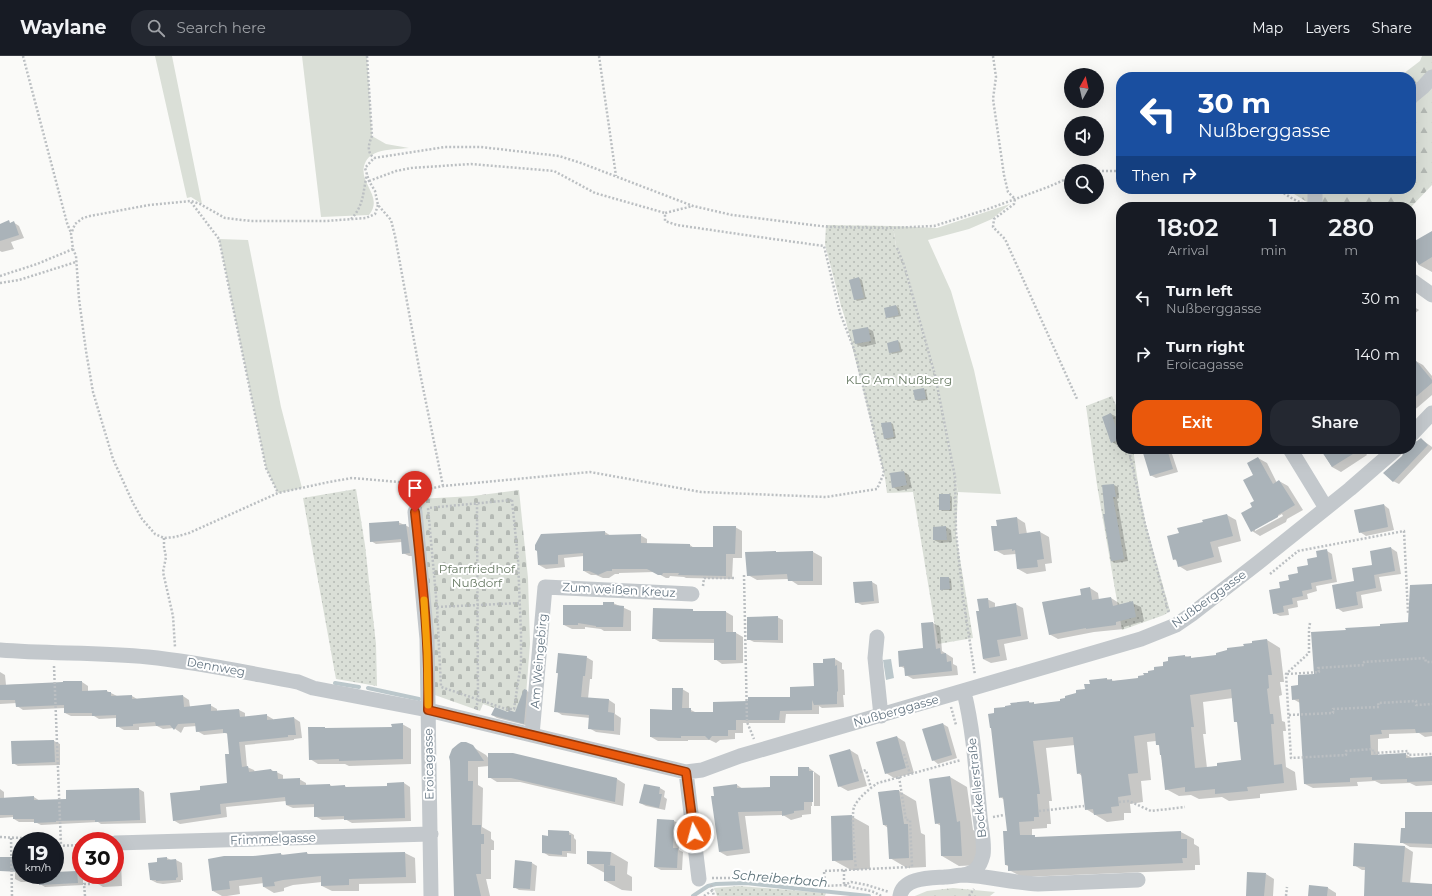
<!DOCTYPE html>
<html lang="en">
<head>
<meta charset="utf-8">
<style>
  body { margin:0; font-family:Montserrat,sans-serif; background:#242831; color:#f1f3f6; height:100vh; display:flex; flex-direction:column; font-size:15px; white-space:nowrap }
  * { box-sizing:border-box; margin:0 }
  p { font-size:13px; color:#9ea1a6 }
  .icon { flex:none; width:22px; height:22px; fill:none; stroke:currentColor; stroke-width:2; stroke-linecap:round; stroke-linejoin:round }
  .map { position:relative; flex:1; overflow:hidden }
  .panel { position:absolute; left:1116px; top:146px; width:300px; height:252px; display:flex; flex-direction:column; background:#171b24; border-radius:16px; box-shadow:0 4px 16px #0002 }
  .panel>* { flex:none }
  .top-card { position:absolute; left:1116px; top:16px; width:300px; height:122px; border-radius:16px; box-shadow:0 4px 16px #0002; background:#1a4fa0; color:#fff; overflow:hidden }
  .needle { width:26px; rotate:8deg }
  .tools { position:absolute; left:1064px; top:12px; display:grid; gap:8px }
  .tools a { display:grid; place-items:center; width:40px; height:40px; border-radius:50%; background:#171b24; box-shadow:0 4px 16px #0002; font-size:20px }
  .speed { position:absolute; left:12px; top:776px; display:flex; gap:8px; font-size:20px; font-weight:700; text-align:center }
  .speed>* { display:grid; place-content:center; width:52px; height:52px; border-radius:50%; background:#171b24; box-shadow:0 4px 16px #0002; line-height:1 }
  .speed small { font-size:10px; font-weight:400 }
  .speed .limit { border:6px solid #d22; background:#fff; color:#111 }
  .pin { position:absolute; display:grid; place-items:center; width:34px; height:34px; color:#fff; margin:-41px -17px; border-radius:50% 50% 50% 0; rotate:-45deg; box-shadow:0 0 4px #0007 }
  .pin .icon { rotate:45deg }
  .me { position:absolute; width:44px; margin:-22px; rotate:353deg; stroke-linejoin:round; filter:drop-shadow(0 0 3px #0008) }
  .turn { display:flex; align-items:center; gap:14px; height:84px; padding:0 16px; font-size:18px }
  .turn .icon { width:52px; height:52px; stroke-width:2.5 }
  .turn b { display:block; font-size:28px; line-height:34px }
  .then { display:flex; align-items:center; height:38px; padding:0 16px; background:#0003; gap:8px; font-size:15px }
  .eta { display:flex; justify-content:space-evenly; align-items:center; height:68px; text-align:center }
  .eta b { font-size:24px; font-weight:600; line-height:28px }
  .button { display:flex; gap:8px; margin-top:auto; padding:8px 16px }
  .button a { flex:1; height:46px; border-radius:16px; background:#ea580c; color:#fff; font-size:16px; font-weight:600; line-height:46px; text-align:center }
  .button a+a { background:#242831; color:#f1f3f6 }
  ul { padding:0; list-style:none }
  li { display:flex; align-items:center; gap:12px; height:56px; padding:0 16px }
  li div { flex:1 }
  li b { display:block; font-size:15px }
  li em { font-style:normal }
  header { display:flex; align-items:center; gap:24px; box-sizing:border-box; height:56px; padding:0 20px; background:#171b24; border-bottom:1px solid #363941 }
  header strong { font-size:19px }
  nav { display:flex; gap:22px; margin-inline-start:auto; font-size:14px }
  .search { width:280px; height:36px; background:#242831; display:flex; align-items:center; gap:10px; box-sizing:border-box; padding:0 14px; border-radius:16px; color:#9ea1a6; font-size:15px }
  .map>svg:first-child { display:block }
</style>
</head>
<body>
<header>
<strong>Waylane</strong>
<div class="search"><svg class="icon" aria-label="search" viewBox="0 0 24 24"><circle cx="10" cy="10" r="6"/><path d="M15 15l6 6"/></svg>Search here</div>
<nav><a>Map</a><a>Layers</a><a>Share</a></nav>
</header>
<div class="map">
<svg width="1432" height="840" viewBox="0 0 1432 840">
  <defs>
    <pattern id="forest-firs" width="22" height="20" patternUnits="userSpaceOnUse"><rect width="22" height="20" fill="#dadfd7"/><path d="M5 1l3.5 6h-7zM16 11l3.5 6h-7z" fill="#b4b9b4"/></pattern>
    <pattern id="cemetery-stones" width="16" height="16" patternUnits="userSpaceOnUse"><rect width="16" height="16" fill="#dadfd7"/><path d="M2 7V4a2 2 0 0 1 4 0v3zM10 15v-3a2 2 0 0 1 4 0v3z" fill="#b4b9b4"/></pattern>
    <pattern id="park-crowns" width="20" height="18" patternUnits="userSpaceOnUse"><rect width="20" height="18" fill="#dadfd7"/><path d="M2 6a3 3 0 1 1 6 0M12 15a3 3 0 1 1 6 0" fill="none" stroke="#b4b9b4"/></pattern>
    <pattern id="garden-dots" width="8" height="8" patternUnits="userSpaceOnUse"><rect width="8" height="8" fill="#dadfd7"/><path d="M2 2h.1M6 6h.1" fill="none" stroke="#b4b9b4" stroke-width="1.8" stroke-linecap="round"/></pattern>
  </defs>
  <rect width="100%" height="100%" fill="#fafaf8"/>
  <!-- grass -->
  <path fill="#dadfd7" d="M155 0H172L202 148 191 141 187 142Z
    M302 0H367L372 80 386 88 409 92C399 93 387 93 378 96 373 98 369 100 366 105 355 126 385 139 369 159L321 161Z
    M1010 148 992 163 969 173 928 184 951 235 974 314 1001 438 958 436 935 319 904 209 896 190 893 170 937 172Z
    M219 183 248 184 281 351 302 432 278 437 266 412Z"/>
  <!-- forest -->
  <path fill="url(#forest-firs)" d="M1422 0H1432V129L1411 151H1315L1286 133H1411V21H1399L1420 5Z"/>
  <!-- cemetery -->
  <path fill="url(#cemetery-stones)" d="M519 434 528 522 530 588 525 652 518 650 515 656 510 654 508 656 495 651 494 652 483 648 480 655 432 638 427 542 418 443 473 440Z"/>
  <!-- park -->
  <path fill="url(#park-crowns)" d="M953 832 995 836 990 840H915L927 835Z"/>
  <!-- garden -->
  <path fill="url(#garden-dots)" d="M826 169 893 170 896 190 904 209 935 319 955 421 958 436 956 479 973 582 938 588 913 436 887 437 885 422 845 262 841 250 825 188Z
    M1112 340 1121 361V393H1133L1140 440 1146 469 1170 555 1164 559 1122 574 1097 429 1086 350Z
    M356 433 365 489 376 588 377 630 336 623 303 442Z
    M739 830 826 837 825 840H717L714 832Z"/>
  <!-- water -->
  <path fill="#bbc7cb" d="M891 603 894 622 886 624 883 604Z"/>
  <!-- shadow -->
  <path fill="#0003" fill-rule="evenodd" d="M13 166 19 170 24 182 11 186 14 193 2 196 0 195V172Z
    M1432 176V216L1419 209 1411 195V189Z
    M859 222 862 224 866 243 857 245 855 243Z
    M1411 249 1419 254 1411 261Z
    M896 250 899 252 901 260 889 262 887 261Z
    M867 272 873 275 876 288 862 291 856 288Z
    M898 285 900 287 902 296 892 298 890 296Z
    M1414 304 1423 309 1432 320V339L1411 357V307Z
    M923 333 926 334 928 344 918 345 916 344Z
    M1111 358 1117 361 1121 374V388L1117 389 1112 386Z
    M891 367 893 368 896 382 888 384 885 383Z
    M1421 383 1432 391V393L1399 428 1393 425 1403 400 1407 393H1411V389Z
    M1161 393H1168L1171 395 1178 416 1156 422 1150 419Z
    M1321 393H1363L1367 399 1341 416 1332 411Z
    M1258 402 1267 407 1277 427 1279 425 1288 430 1303 454 1287 463 1286 466 1260 480 1252 475 1253 451 1256 445ZM1282 458 1283 460 1255 475V473Z
    M904 416 909 419 912 432 899 435 893 431Z
    M1114 429 1118 431 1119 442 1117 443 1128 505 1116 507 1111 505 1106 459Z
    M950 439 952 441V455H943L940 453Z
    M1384 449 1389 453 1394 474 1366 480 1360 476Z
    M1227 459 1236 464 1241 485 1218 491 1222 506 1187 515 1179 510 1177 505 1174 503 1180 477 1204 466Z
    M1017 462 1025 467 1027 478 1040 476 1049 481 1052 507 1045 508 1046 515 1027 518 1018 513 1016 498 1004 499 995 494 998 471Z
    M398 466 411 472 415 500H409L403 497 402 486 376 488 371 485Z
    M735 471 742 475V502H733L732 523 686 522 684 521 670 520 669 522H666L655 516 619 517V518H615L609 522H603L596 519H591L584 515V500L564 502 565 511 546 513 539 509 538 494 605 476 611 480 640 479 647 483V488L690 489 694 492H714Z
    M946 471 951 474 952 486 940 487 934 484Z
    M1391 492 1397 496 1401 518 1379 521 1382 535 1361 539 1363 552 1343 556 1337 552 1355 526 1374 509 1371 496Z
    M1327 495 1332 498 1337 526 1316 530 1317 535 1307 538 1308 543 1297 545 1298 551 1288 553 1289 559 1280 560 1274 557 1281 532Z
    M813 496 822 501V529H798L789 523 757 524 748 519 746 497Z
    M949 522 951 523 952 534H944L941 533Z
    M872 526 877 529 879 547 862 549 856 546Z
    M1432 529V680L1425 681 1419 677 1389 678V682L1378 683V700L1405 698 1412 702 1432 701V729L1416 730 1410 727 1381 728 1375 725 1357 726 1358 730 1313 732 1305 728 1300 647 1293 643 1299 630 1315 619 1347 575 1409 567Z
    M1090 532 1098 537 1099 544 1111 542 1119 547 1120 550 1132 547 1141 551 1144 565 1124 571V573L1094 576 1058 583 1049 578 1082 539Z
    M987 543 995 547V551L1015 548 1023 552 1028 583 1004 588 1007 604 991 607 983 603 980 556Z
    M613 547 631 555V575H604L601 573 585 571V573H572L564 569Z
    M692 554 695 556H726L733 560V577H736L743 581V607L722 608 715 603V587L660 586 653 582Z
    M777 561 783 564V587L754 586 748 583Z
    M933 567 940 571 942 595 953 602V608L957 610 958 619 913 623 906 619V613L900 610 924 593Z
    M1267 584 1280 592 1284 626H1280L1282 639 1279 640 1282 665 1285 666 1286 675H1283L1286 711 1295 716 1297 734 1260 738V742L1229 745 1222 741 1199 743 1191 739 1179 740 1166 733 1160 690 1157 688 1156 685 1147 686 1151 724 1141 725 1143 746 1130 748 1131 757H1124V764L1107 766 1086 753 1082 720 1078 717 1075 689 1046 692 1052 745H1049L1051 768H1047V772L1032 773V780L1037 782 1181 776 1194 783V788L1199 791 1200 809H1195V814L1022 821 1009 814V811L1006 809 1008 776 1005 744 1000 741 1029 646 1035 648 1061 646 1107 623 1114 625 1139 623 1164 610 1169 606V602L1185 600 1192 602 1217 600 1253 588V586ZM1233 642 1235 665 1238 667 1242 705 1207 712 1203 678H1206L1203 646Z
    M586 601 593 605 592 623H590L588 643 609 644 615 648V658L621 662 620 679 596 676 589 672 590 662 562 659 556 655 559 618 557 617Z
    M835 603 842 607V613L844 614 845 639H843L844 651 822 652 819 650V658H786L785 667H743V677H735V683L720 684 716 687 710 684H688V685H658L651 681 673 655 682 633 689 637V653L697 657H714L749 646 791 642 815 631 824 608Z
    M0 616 5 619 6 629 82 626 88 630V636L107 635 117 640H132L137 643 183 640 189 644 190 651 210 649 217 653V655L239 654 245 657V661L266 659 273 663V664L294 662 300 666 302 682 294 683V684L245 689 247 711 254 714 255 716 271 714 276 716 283 719V724L299 723 306 727V729H330L333 731 345 730 347 732 388 731 404 727 410 731 411 765 352 767 345 763 322 764 315 760V751L293 752 286 749V745L226 751 227 761 180 768 173 764 201 735 228 728 230 699 228 678 225 677 204 679 197 675V670L184 671 181 677 174 672 163 673 157 670 139 671V674H124L117 670V662L99 663 94 660H71L65 657V652L23 654 17 650V647L0 648Z
    M527 635 532 638 529 670 497 662 492 659 516 657Z
    M402 668 411 673V708L349 710 345 708H318L310 703 324 672 328 673 393 672Z
    M943 668 948 671 957 702 938 708 933 704Z
    M897 681 905 686 914 717 894 722 886 717Z
    M54 685 60 688V709L18 710 13 707 12 686Z
    M466 687 486 699 489 703 568 712 617 723 625 728 623 750 520 726H497L489 721V710L478 711V729L483 732 482 771 491 776V783L494 785V794H491V823H486L490 840H455L454 834H455Z
    M850 694 858 699 867 730 848 735 839 730Z
    M809 712 820 720V750H814V716H812V750H811V758L802 759V761L791 764 783 759 745 760 750 797 727 800 720 796 737 729 743 733 771 732 799 721Z
    M950 721 967 731 973 774 977 776 979 809 959 810 942 800 941 770 936 767Z
    M660 732 665 735 664 741 667 743 665 754 646 750 640 747Z
    M0 733 4 736V742L34 741 40 745 67 744 139 733 144 736 146 767 101 768 98 766 41 769 35 766H19L14 763V761L0 762Z
    M899 735 916 745 921 777 925 779 926 811 907 812 890 802 888 772 884 769Z
    M1432 757V792L1410 791 1401 786 1406 773Z
    M851 760 869 770 870 813 851 814 833 804Z
    M658 764 674 765 680 768 679 794 683 796 682 814H661L655 811Z
    M569 776 574 779V782L576 784V798L567 797V801L549 800 543 796 549 781Z
    M1405 791 1413 796 1410 828 1432 829V840H1365L1366 814H1362L1354 809Z
    M588 796H611L628 806 627 818 632 821V835L622 834 605 825V817L588 808Z
    M307 797 310 799 405 797 415 802 416 827 359 828V835H332L322 830V826L293 829 284 832V835L274 837 264 831V827L239 830 240 838 227 840H222L213 835 253 801 281 798 285 800Z
    M15 802H21V819H55V806L60 809V817L77 816 83 819V829L45 831 40 828V826H21L15 823Z
    M167 802 171 804H176L182 807 183 824H181V826L163 828 157 827 151 824 158 807Z
    M115 804 121 807 122 830 103 831 98 828 97 819H115Z
    M532 807 537 810 535 835 519 834 514 831Z
    M1266 818 1274 823 1273 840H1247Z
    M1328 832 1336 837V840H1309Z"/>
  <g fill="none" stroke-linecap="round" stroke-linejoin="round">
    <!-- stream -->
    <path stroke="#bbc7cb" stroke-width="4" d="M335 627 359 631
      M368 632 419 643
      M693 840 708 830 716 828 746 827 869 840"/>
  </g>
  <!-- building -->
  <path fill="#aab3b9" fill-rule="evenodd" d="M9 164 10 167 14 165 19 179 0 185V168Z
    M1432 175V201L1419 209 1411 197V187Z
    M859 221 864 242 854 244 849 224Z
    M896 249 899 259 886 262 884 252Z
    M868 271 871 285 855 288 852 274Z
    M898 284 900 295 889 297 887 287Z
    M1411 299 1432 324V327L1411 345Z
    M924 332 926 343 915 344 913 334Z
    M1111 357 1120 383 1111 387 1102 361Z
    M891 366 894 381 884 383 881 367Z
    M1421 382 1428 389 1393 426 1383 417 1402 400 1405 393H1411V388L1417 385Z
    M1157 393H1167L1173 413 1150 420 1143 397Z
    M1320 393H1361L1332 411Z
    M1258 401 1273 428 1279 424 1295 449 1278 459V461L1251 476 1241 457 1252 451 1250 447 1254 445 1243 424 1253 419 1247 407Z
    M904 415 907 429 892 432 890 417Z
    M1114 428 1116 441H1113L1124 503 1111 505 1103 458H1105L1102 429Z
    M939 438H950V454H939Z
    M1384 448 1388 471 1359 477 1354 454Z
    M1227 458 1233 480 1210 486 1214 501 1178 511 1176 503 1173 504 1167 480 1179 477 1177 472 1203 466 1202 464Z
    M1017 461 1019 478 1040 475 1044 503 1037 504 1038 511 1017 513 1015 494 1012 495V493L994 495 991 470H997L996 464Z
    M399 465V469L406 468 410 497 402 498 401 483 370 486 369 467Z
    M713 470H736L735 498H726V520L678 519 679 517H663L662 519H658L647 513H612V515H607L598 519 589 515H583V497L558 499V508L538 509 537 495 535 494V489L541 478 605 475V479L641 478V487L690 488V491H713Z
    M946 470 947 484H933V471Z
    M1391 491 1395 515 1374 519 1376 532 1356 536 1358 549 1336 553 1332 529 1354 525 1352 512 1372 509 1370 495Z
    M1327 493 1332 523 1311 527 1312 533 1302 535 1303 540 1292 542 1293 548 1283 550 1284 556 1273 558 1269 534 1280 532 1279 526 1289 524 1288 519 1298 517 1297 511 1308 509 1307 503 1317 501 1316 495Z
    M776 495V496L813 495V525H788L787 518 747 520 745 496Z
    M940 521H949L950 533 940 534Z
    M872 525 874 545 855 547 853 526Z
    M1432 528V676L1416 677 1415 673 1381 674 1382 678 1370 679 1371 699 1406 697V702L1432 700V725L1407 726V723L1372 724V721L1350 722V726L1304 728 1299 643 1292 644 1291 630 1298 629V619L1314 618 1311 576 1346 574 1345 572 1380 570V568L1408 566 1410 529Z
    M1090 531 1092 544 1111 541 1113 550 1133 545 1136 561 1116 566V569L1086 573V572L1049 579 1042 546 1081 539 1080 533Z
    M988 542 989 552 1016 547 1021 580 997 584 1000 600 983 603 976 555H979L977 543Z
    M603 546H614V549L624 550 623 571H596V570L578 567V569H563V549H603Z
    M653 552 693 553V555H726V576H736V604H714V583H652Z
    M778 560V584H747V561Z
    M933 566 936 593 940 592 941 598 946 597 947 606 951 605 952 615 905 620 904 610 899 611 898 595 923 592 921 567Z
    M1267 583 1272 619H1268L1269 632 1267 633 1270 658H1273L1274 668H1271L1274 709 1282 708 1284 727 1247 731 1248 735 1215 738V733L1185 736V731L1165 734 1161 699H1160L1159 689H1156L1155 677 1134 680 1138 717 1128 718 1131 739 1118 741 1119 750 1111 751 1112 757 1094 759 1093 753 1085 754 1081 717 1077 718 1073 681 1033 685 1040 738H1037L1039 761H1034V765L1019 766 1020 779H1035V781L1181 775V783H1187V802H1182L1183 807 1008 815V809H1005L1003 775H1007L1003 741 999 742 991 672H990L988 658 994 657V652L1005 651V650L1011 649 1010 647 1029 645V647L1034 646V648L1060 645V643L1065 642V640L1076 637V634L1085 633 1084 628H1090L1089 624 1107 622V624L1112 623V625L1138 622V620L1144 619 1143 617H1148V615L1154 614V611L1163 610V606L1168 605V601L1185 599V601L1191 600V602L1216 599V597L1227 594V592L1244 590 1243 588 1252 587V585ZM1231 633 1234 666H1237L1241 704 1217 707V710L1195 712 1191 671H1194L1190 639Z
    M558 597 587 600 585 620H583L581 641 609 643 608 656 614 657V675L588 673 589 659 554 656 558 617H556Z
    M835 602V610L837 609 838 635 837 636V648L814 649 812 644V654L780 655 779 664H736V674H728V680H712L709 684 705 680H681V682L650 681V653L672 654V632H683L682 652H691V656H713V646L748 645V641H790V631L814 630 813 607H823V603Z
    M63 625H82V635L107 634V636H111V640L132 639V643L183 639 184 651 211 648V655L239 653 240 661 267 658V664L294 661 296 679H288V681L239 686 242 711 248 710 249 716 271 713 272 715H277L278 723 300 722V729L330 728V730L345 729V731L387 730V727L404 726 405 762 344 764V760L314 761V748L286 749 285 741 220 748 221 758 173 765 170 737 200 734V730L227 727 225 698H229L227 677H223V673L196 676 195 667 178 668 174 674 170 669 156 670 155 666 133 668V670L116 671V659L92 660V657H64V649L16 651 15 644H0V629L63 626Z
    M524 633 527 634 524 668 491 659 495 651 508 656 509 654 515 656Z
    M403 667V703L339 705V703L309 704 308 671H325V672L392 671 391 668Z
    M943 667 952 699 932 705 922 673Z
    M897 680 906 712 885 718 876 686Z
    M54 684 55 706 12 708 11 685Z
    M461 686H466L473 689 484 705H468V725H473L472 769H481V778H484V788H481V818H476L481 840H454L450 705 449 701 452 693 458 688Z
    M850 693 859 725 838 731 829 699Z
    M488 697H513L617 722 615 746 511 722H488Z
    M798 711H809V715H813V746H804V754L794 755V757L782 760V755L738 756 743 793 719 796 711 740H714L713 731 737 728V732L770 731V720H798Z
    M950 720 957 766 960 765 962 800H941L940 767 935 768 929 723Z
    M644 728 660 731 659 738H662L659 752 639 747Z
    M139 732 140 764 95 766V764L56 765V766L34 767V763H13V759H0V742L34 740V744L66 743V734Z
    M895 734H899L904 768H908L909 802 889 803 887 769H883L878 736Z
    M1405 756H1432V788L1400 787 1401 772H1405Z
    M852 759 853 804 832 805 831 760Z
    M657 763 674 764 673 792H678L677 812 654 811Z
    M548 774 569 775V779H571V795H562V799L542 797V779L548 780Z
    M1354 787 1405 790 1402 826 1432 828V840H1364L1365 811 1353 810Z
    M587 795 611 796 610 809H607L615 810V825H604V808H587Z
    M307 796V798L405 796 406 821 349 823V829L321 830V820L283 824 274 826 275 830 263 831 262 821 229 825 230 833 212 835 208 803 224 800H253L281 797V799Z
    M0 801H21V816L0 815Z
    M167 801V804L176 803 178 821 176 822V824L156 825V824H150L148 807 157 806V802Z
    M515 804 532 806 530 833 513 832Z
    M77 815 78 827 39 829 38 819H55V816Z
    M1247 816 1266 817 1264 840H1246Z
    M1309 829 1328 831 1327 840H1308Z"/>
  <g fill="none" stroke-linecap="round" stroke-linejoin="round">
    <!-- path -->
    <path stroke="#bbbfc2" stroke-width="2.5" stroke-dasharray="2 2" stroke-linecap="butt" d="M23 0 67 167 71 177
      M367 0 372 80C369 87 366 96 374 102
      M599 0 616 120
      M993 0 996 21 993 43 1004 119 1008 136 1015 143 1014 148 994 163 993 171 1005 183 1077 343
      M1090 115H1121
      M369 125 396 115 411 112 471 108 554 115 595 137 665 157
      M1277 133 1293 143 1302 147
      M191 146 219 183 266 412 278 437
      M378 149 375 158 366 162 326 165H251L225 162 200 148 191 145 149 149 90 160 83 162 75 168 71 178 73 193 76 200 79 243 86 295 93 336 113 403 133 447 142 463 155 478 164 482 175 481 189 477 278 437 329 426 352 422 399 426 413 436 443 430 590 416 701 436 826 441 877 433 884 417 854 293 840 257 824 190 759 181 677 169 665 165V157L693 150
      M351 163C364 150 363 135 367 118
      M897 192 904 209 935 319 955 421 956 476 963 542 975 619
      M0 220 37 208 73 193
      M0 227 19 224 76 206
      M1130 399 1145 468 1169 558
      M443 430 420 317 395 180 391 164 378 149 375 135 369 125 365 112 374 102 445 91H481L559 100 581 107 693 150 732 159 829 171 888 172 934 170 988 153 1048 131 1071 121
      M512 444 518 503 521 578V607L514 653H506L441 631 437 551 428 452Z
      M164 482V491L166 501 163 516 173 560 175 591
      M1270 518 1298 495 1404 475 1408 557
      M744 519 747 666 754 683
      M703 530 704 522H736
      M437 551 520 547
      M1310 567 1309 573V597L1286 618 1291 702 1346 699V695L1373 693V697L1408 695V699L1432 698
      M54 610 61 790
      M1287 618 1319 616 1318 612 1364 609V606L1425 602 1426 606H1432
      M951 651 956 669
      M476 653 478 644 477 448
      M1289 659 1333 657V653L1379 651 1378 647 1416 645V649L1432 648
      M904 698 910 718
      M860 716 866 714 871 732
      M899 721 906 764H910L912 811
      M1119 746 1129 745 1151 755 1185 751
      M1039 755 1084 750
      M993 761 1004 759
      M0 781 21 782 33 785
      M11 782 12 840
      M55 790 81 789
      M844 814V829
      M856 814C855 802 851 760 854 751 858 742 870 732 878 727L961 704
      M712 822H751L825 830 844 829 851 826 867 829 889 836
      M711 829 714 840
      M845 829C857 834 870 832 881 840
      M825 830 824 815 910 811
      M85 840 84 828H90L89 819
      M704 840 713 834
      M969 840 974 833
      M1286 840 1287 831"/>
    <!-- minor -->
    <path stroke="#c3c8cc" stroke-width="15" d="M1411 41 1423 31 1432 21
      M1315 133V151
      M1411 224 1432 239
      M1411 379 1432 357
      M1290 393 1326 452
      M415 456 427 583 431 840
      M877 581 875 602 881 660
      M0 594C49 598 99 596 148 601 198 606 248 617 298 626L313 632 428 654 686 716 702 714 740 700 1141 583 1176 569 1192 558 1259 506 1350 433 1396 393
      M532 679 545 531 692 538
      M686 716 699 823
      M115 787 431 778
      M963 819C975 817 980 811 983 799 985 787 981 772 980 760 976 718 974 676 964 636
      M900 840C903 821 931 822 945 821 951 821 958 819 964 819 989 820 1013 827 1038 828L1138 824"/>
  </g>
  <g fill="none" stroke-linecap="round" stroke-linejoin="round">
    <defs>
      <path id="route" d="M415 456C422 522 430 588 428 654L686 716 694 777"/>
    </defs>
    <!-- route casing -->
    <use href="#route" stroke="#983908" stroke-width="10"/>
    <!-- route -->
    <use href="#route" stroke="#ea580c" stroke-width="7"/>
    <!-- slow -->
    <path stroke="#f59e0b" stroke-width="7" d="M424 544 427 596 428 649"/>
  </g>
  <g text-anchor="middle" stroke-width="4" stroke-linejoin="round" paint-order="stroke">
    <!-- park labels -->
    <g font-size="12" fill="#687a64" stroke="#fff">
      <text x="899" y="328">KLG Am Nußberg</text>
      <text x="477" y="517">Pfarrfriedhof<tspan x="477" dy="14">Nußdorf</tspan></text>
    </g>
    <!-- street labels -->
    <g font-size="12" fill="#657683" stroke="#fff">
      <text transform="translate(619 534) rotate(3)" y="4">Zum weißen Kreuz</text>
      <text transform="translate(1209 543) rotate(-36)" y="4">Nußberggasse</text>
      <text transform="translate(539 605) rotate(-85)" y="4">Am Weingebirg</text>
      <text transform="translate(216 611) rotate(10)" y="4">Dennweg</text>
      <text transform="translate(896 655) rotate(-16)" y="4">Nußberggasse</text>
      <text transform="translate(429 708) rotate(-91)" y="4">Eroicagasse</text>
      <text transform="translate(977 732) rotate(-96)" y="4">Bockkellerstraße</text>
      <text transform="translate(273 783) rotate(-2)" y="4">Frimmelgasse</text>
    </g>
    <!-- water labels -->
    <g font-size="13" font-style="italic" fill="#60757c" stroke="#fff">
      <text transform="translate(780 822) rotate(5)" y="5">Schreiberbach</text>
    </g>
  </g>
</svg>
<div class="tools">
<a><svg class="needle" viewBox="-14 -14 28 28"><path d="M0-13l5 13h-10z" fill="#e53935"/><path d="M0 13l5-13h-10z" fill="#9ea1a6"/></svg></a>
<a><svg class="icon" aria-label="sound" viewBox="0 0 24 24"><path d="M4 9h4l5-4v14l-5-4H4zM17 9q2 3 0 6"/></svg></a>
<a><svg class="icon" aria-label="search" viewBox="0 0 24 24"><circle cx="10" cy="10" r="6"/><path d="M15 15l6 6"/></svg></a>
</div>
<div class="speed"><div>19<small>km/h</small></div><div class="limit">30</div></div>
<div class="pin" style="left:415px;top:456px;background:#d93025"><svg class="icon" aria-label="arrive" viewBox="0 0 24 24"><path d="M6 21V4h12l-3 4 3 4H6"/></svg></div>
<svg class="me" style="left:694px;top:777px" viewBox="-20 -20 40 40"><circle r="17" fill="#ea580c" stroke="#fff" stroke-width="3"/><path d="M0-11L8 9 0 5-8 9z" fill="#fff"/></svg>
<div class="top-card">
<div class="turn"><svg class="icon" aria-label="left" viewBox="0 0 24 24"><path d="M17 20v-9H6M10 6l-5 5 5 5"/></svg><div><b>30 m</b>Nußberggasse</div></div>
<div class="then">Then<svg class="icon" aria-label="right" viewBox="0 0 24 24"><path d="M7 20v-9h11M14 6l5 5-5 5"/></svg></div>
</div>
<section class="panel">
<div class="eta">
<div><b>18:02</b><p>Arrival</p></div>
<div><b>1</b><p>min</p></div>
<div><b>280</b><p>m</p></div>
</div>
<ul>
<li><svg class="icon" aria-label="left" viewBox="0 0 24 24"><path d="M17 20v-9H6M10 6l-5 5 5 5"/></svg><div><b>Turn left</b><p>Nußberggasse</p></div><em>30 m</em></li>
<li><svg class="icon" aria-label="right" viewBox="0 0 24 24"><path d="M7 20v-9h11M14 6l5 5-5 5"/></svg><div><b>Turn right</b><p>Eroicagasse</p></div><em>140 m</em></li>
</ul>
<div class="button"><a>Exit</a><a>Share</a></div>
</section>
</div>
</body>
</html>
